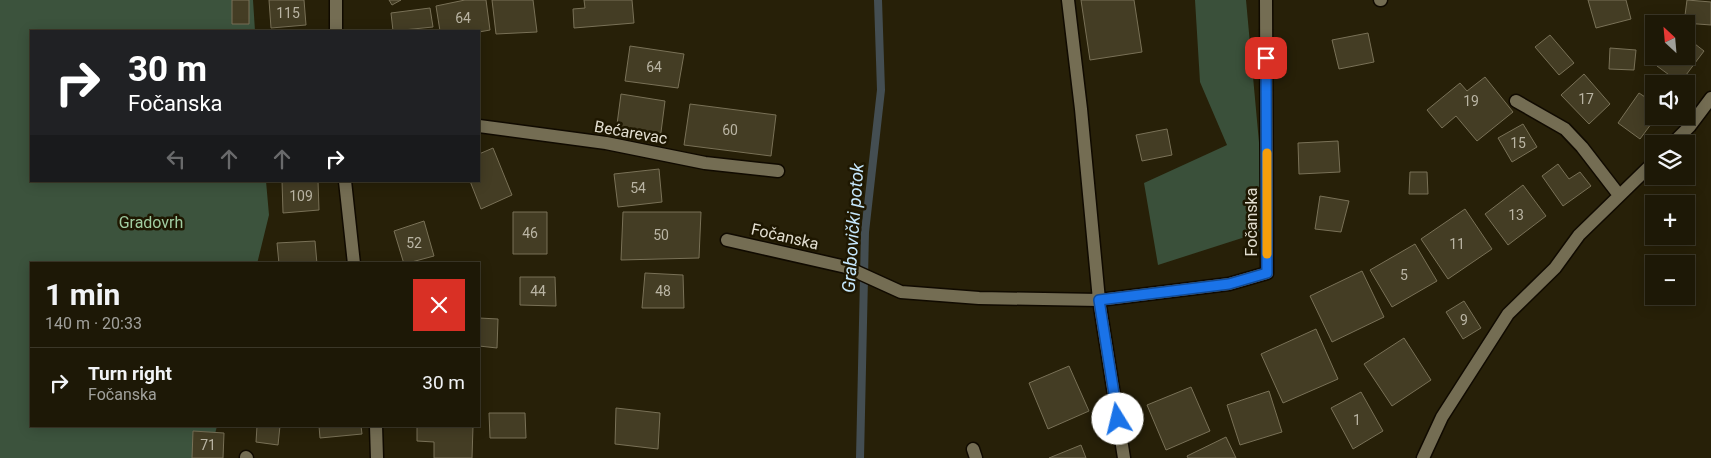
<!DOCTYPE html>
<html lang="en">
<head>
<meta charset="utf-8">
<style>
  body { margin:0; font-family:Roboto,sans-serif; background:#2a2514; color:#f1f3f6; height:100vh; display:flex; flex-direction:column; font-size:19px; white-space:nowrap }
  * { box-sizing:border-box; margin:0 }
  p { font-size:16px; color:#a0a09b }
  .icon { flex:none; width:28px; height:28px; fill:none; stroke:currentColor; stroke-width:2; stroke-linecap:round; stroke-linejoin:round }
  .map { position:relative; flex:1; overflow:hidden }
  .panel { position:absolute; left:30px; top:262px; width:450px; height:165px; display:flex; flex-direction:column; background:#1d1806; border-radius:0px; box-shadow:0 2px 12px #0003,0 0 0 1px #3b3728 }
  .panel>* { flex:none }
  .top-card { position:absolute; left:30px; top:30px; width:450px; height:152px; border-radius:0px; box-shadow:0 2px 12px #0003,0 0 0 1px #3b3728; background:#202124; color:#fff; overflow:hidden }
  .needle { width:32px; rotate:334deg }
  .tools { position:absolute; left:1645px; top:15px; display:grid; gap:10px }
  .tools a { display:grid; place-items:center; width:50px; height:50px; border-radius:0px; background:#1d1806; box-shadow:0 2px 12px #0003,0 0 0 1px #3b3728; font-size:25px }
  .pin { position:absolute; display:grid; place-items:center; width:42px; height:42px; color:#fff; margin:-21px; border-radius:10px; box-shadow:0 2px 8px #0006 }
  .me { position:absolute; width:55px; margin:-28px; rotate:351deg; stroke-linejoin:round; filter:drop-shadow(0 0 4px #0008) }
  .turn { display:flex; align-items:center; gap:18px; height:105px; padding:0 15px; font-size:22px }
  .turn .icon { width:65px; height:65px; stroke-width:2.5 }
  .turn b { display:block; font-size:35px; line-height:42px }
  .lanes { display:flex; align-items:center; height:48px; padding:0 15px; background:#0003; justify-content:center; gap:25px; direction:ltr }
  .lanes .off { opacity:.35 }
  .round { display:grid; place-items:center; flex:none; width:52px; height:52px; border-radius:0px; background:#2a2514 }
  .overview { display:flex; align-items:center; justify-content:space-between; height:85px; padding:0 15px }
  h1 { font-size:30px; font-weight:700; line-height:38px }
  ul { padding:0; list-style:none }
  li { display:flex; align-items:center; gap:15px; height:70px; padding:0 15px; border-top:1px solid #3b3728 }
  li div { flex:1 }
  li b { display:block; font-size:19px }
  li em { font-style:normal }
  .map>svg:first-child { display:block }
</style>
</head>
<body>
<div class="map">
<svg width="1711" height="458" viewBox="0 0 1711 458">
  <rect width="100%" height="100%" fill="#272008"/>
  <!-- green -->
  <path fill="#3a503a" d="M1195 0H1246L1267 230 1158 265 1144 183 1227 145 1200 82Z"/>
  <!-- forest -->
  <path fill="#3c533d" d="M0 0H253L255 31H31V181H266L269 215 257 264H31V426H217L209 458H0Z"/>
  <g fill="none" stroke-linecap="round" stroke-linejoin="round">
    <!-- stream -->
    <path stroke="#444e52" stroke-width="8" d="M860 458 865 232 881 90 878 0"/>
  </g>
  <!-- building -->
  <path fill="#443d24" stroke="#797157" d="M232 0H249V24H232Z
    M269 0H304L306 25 271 28Z
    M389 0H401L392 5Z
    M465 0H486L490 30 479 32 440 31 436 6Z
    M492 0H533L537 32 496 34Z
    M584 0H632L634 23 574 28 573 9 585 8Z
    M1081 0H1134L1142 52 1090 60Z
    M1588 0H1626L1631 19 1596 28Z
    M1687 0 1711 2V25L1684 23Z
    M430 8 433 27 393 31 391 13Z
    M1368 33 1374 62 1339 69 1332 40Z
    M1550 35 1574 63 1559 75 1535 47Z
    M1686 37 1704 51 1680 83 1657 66 1664 56H1686Z
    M630 46 684 54 678 88 625 81Z
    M1610 48 1636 50 1634 70 1609 69Z
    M1584 74 1610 104 1589 124 1561 95Z
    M1485 77 1513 112 1477 141 1456 116 1442 128 1427 110 1460 83 1467 91Z
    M1639 93 1654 103V116H1657L1640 139 1618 123Z
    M621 94 665 101 660 140 616 132Z
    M690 104 776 115 771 156 684 145Z
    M1523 124 1537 147 1512 162 1498 138Z
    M1167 129 1172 155 1142 161 1136 135Z
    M1338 141 1340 172 1299 174 1298 143Z
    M493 148 512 195 481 209 470 181H479V154Z
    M1558 164 1569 179 1580 172 1591 186 1563 206 1542 176Z
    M659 169 662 202 618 207 614 174Z
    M1410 172H1427L1428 194H1409Z
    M282 181H318L319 210 283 213Z
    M1523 185 1546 216 1508 245 1485 214Z
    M1320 196 1349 201 1341 232 1315 229Z
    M1465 209 1492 249 1448 279 1421 239Z
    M513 212H547V254H513Z
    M623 212H701L699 258 621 260Z
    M424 221 434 256 404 264 394 231Z
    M315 241 317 264H279L277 243Z
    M1415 244 1437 281 1392 307 1370 270Z
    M1362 271 1384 317 1332 342 1310 296Z
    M645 273 683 275 684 308H642Z
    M520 277H555L556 306 520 305Z
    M1464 301 1481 328 1463 339 1446 312Z
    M479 318 498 319 497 348 479 346Z
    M1316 329 1338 379 1283 403 1261 354Z
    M1404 338 1431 380 1392 406 1364 364Z
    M1069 366 1089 411 1048 429 1029 383Z
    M1191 387 1210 431 1166 450 1147 405Z
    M1269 391 1282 432 1240 445 1227 405Z
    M1361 392 1383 431 1353 449 1331 408Z
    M616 408 660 413 658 449 615 444Z
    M489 413H525L526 438H490Z
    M257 426H280L278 445 256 442Z
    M319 426H361L362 434 320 438Z
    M417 426H473L472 458H434V442L417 441Z
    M193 431 224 433 223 458H192Z
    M1226 437 1236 458H1188L1187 456Z
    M1081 445 1086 458H1049Z"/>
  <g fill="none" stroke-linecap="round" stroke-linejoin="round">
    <defs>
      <path id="minor" d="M336 0V31
        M1068 0 1081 109 1099 300 1229 284 1267 273 1266 0
        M1380 0H1381
        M1516 101 1565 129 1582 147 1619 195
        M479 126 606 143 705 163 778 171
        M1672 144 1690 126 1711 98
        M345 181 354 264
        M727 240 846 267 901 292 979 298 1099 300 1124 458
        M376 426 377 458
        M973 449 976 458
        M246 457 247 458
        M1423 458 1442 417 1508 314 1555 268 1579 235 1654 162"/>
    </defs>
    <!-- minor casing -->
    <use href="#minor" stroke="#100a00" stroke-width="15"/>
    <!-- minor -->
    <use href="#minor" stroke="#746d53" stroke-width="12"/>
  </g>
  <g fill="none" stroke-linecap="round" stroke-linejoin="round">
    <defs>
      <path id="route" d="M1118 419 1099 300 1229 284 1267 273 1266 58"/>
    </defs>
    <!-- route casing -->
    <use href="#route" stroke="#114b97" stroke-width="12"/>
    <!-- route -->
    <use href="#route" stroke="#1a73e8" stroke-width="9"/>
    <!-- slow -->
    <path stroke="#f59e0b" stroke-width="9" d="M1267 153V254"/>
  </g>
  <g text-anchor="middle" stroke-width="5" stroke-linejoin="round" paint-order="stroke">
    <!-- number labels -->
    <g font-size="14" fill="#bab5a4">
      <text x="288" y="18">115</text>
      <text x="463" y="23">64</text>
      <text x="654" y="72">64</text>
      <text x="1586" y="104">17</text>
      <text x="1471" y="106">19</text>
      <text x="730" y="135">60</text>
      <text x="1518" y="148">15</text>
      <text x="638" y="193">54</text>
      <text x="301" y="201">109</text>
      <text x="1516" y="220">13</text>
      <text x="530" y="238">46</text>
      <text x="661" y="240">50</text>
      <text x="414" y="248">52</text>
      <text x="1457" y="249">11</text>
      <text x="1404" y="280">5</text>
      <text x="538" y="296">44</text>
      <text x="663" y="296">48</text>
      <text x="1464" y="325">9</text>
      <text x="1357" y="425">1</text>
      <text x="208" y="450">71</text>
    </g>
    <!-- street labels -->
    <g font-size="16" fill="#e1ddcf" stroke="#1e1701">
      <text transform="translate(631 132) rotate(10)" y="6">Bećarevac</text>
      <text transform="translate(1251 222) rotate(-90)" y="6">Fočanska</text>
      <text transform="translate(785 236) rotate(13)" y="6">Fočanska</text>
    </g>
    <!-- park labels -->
    <g font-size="16" fill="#a0cda1" stroke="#1e1701">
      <text x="151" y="228">Gradovrh</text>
    </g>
    <!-- water labels -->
    <g font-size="18" font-style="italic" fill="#c6e8fd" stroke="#1e1701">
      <text transform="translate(853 228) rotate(-86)" y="6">Grabovički potok</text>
    </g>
  </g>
</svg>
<div class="tools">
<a><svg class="needle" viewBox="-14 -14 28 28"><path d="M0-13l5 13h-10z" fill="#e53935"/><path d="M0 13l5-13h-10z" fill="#a0a09b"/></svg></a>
<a><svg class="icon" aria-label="sound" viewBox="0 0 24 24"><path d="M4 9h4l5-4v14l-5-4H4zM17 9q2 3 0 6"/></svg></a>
<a><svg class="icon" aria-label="layers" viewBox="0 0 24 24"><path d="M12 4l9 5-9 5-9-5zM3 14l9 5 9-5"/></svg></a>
<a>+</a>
<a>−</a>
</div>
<div class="pin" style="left:1266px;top:58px;background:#d93025"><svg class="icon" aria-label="arrive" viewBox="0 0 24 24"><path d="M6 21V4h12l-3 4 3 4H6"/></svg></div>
<svg class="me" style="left:1118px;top:419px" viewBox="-20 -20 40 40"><circle r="19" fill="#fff"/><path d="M0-13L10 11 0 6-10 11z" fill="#1a73e8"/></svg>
<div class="top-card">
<div class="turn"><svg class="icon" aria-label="right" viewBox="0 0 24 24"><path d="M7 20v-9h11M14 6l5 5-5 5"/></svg><div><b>30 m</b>Fočanska</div></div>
<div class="lanes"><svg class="icon off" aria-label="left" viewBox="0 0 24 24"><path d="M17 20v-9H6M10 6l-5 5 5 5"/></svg><svg class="icon off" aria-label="ahead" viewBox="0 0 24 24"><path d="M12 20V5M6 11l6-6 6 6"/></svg><svg class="icon off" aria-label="ahead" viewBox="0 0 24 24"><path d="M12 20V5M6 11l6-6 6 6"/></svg><svg class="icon" aria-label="right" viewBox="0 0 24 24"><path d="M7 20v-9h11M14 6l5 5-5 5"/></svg></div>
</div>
<section class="panel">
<div class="overview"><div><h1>1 min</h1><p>140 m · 20:33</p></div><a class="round" style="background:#d93025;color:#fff"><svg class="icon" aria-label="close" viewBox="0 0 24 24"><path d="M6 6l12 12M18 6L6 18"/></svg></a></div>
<ul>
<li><svg class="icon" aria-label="right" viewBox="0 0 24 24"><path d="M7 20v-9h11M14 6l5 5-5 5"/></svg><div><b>Turn right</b><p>Fočanska</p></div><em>30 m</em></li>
</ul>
</section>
</div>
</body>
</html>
